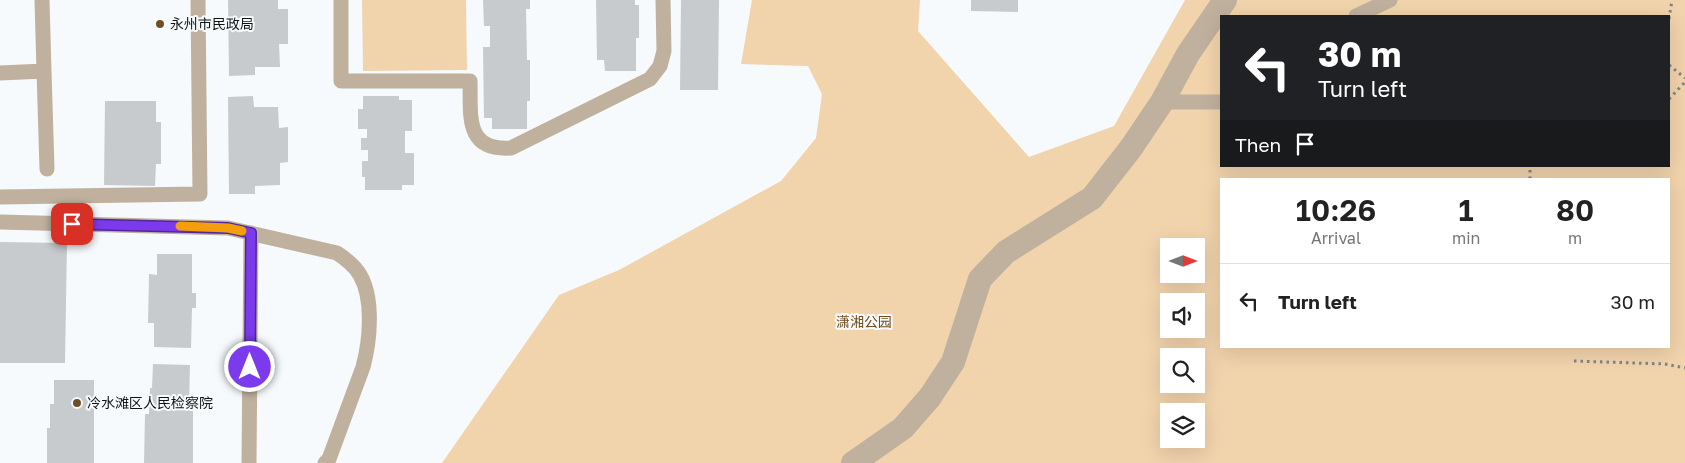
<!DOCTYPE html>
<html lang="en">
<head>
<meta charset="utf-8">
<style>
  body { margin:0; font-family:"Golos Text","Noto Sans SC",sans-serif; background:#f2f2f2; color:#222; height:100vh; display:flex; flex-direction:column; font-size:19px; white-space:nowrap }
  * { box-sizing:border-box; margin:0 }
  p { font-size:16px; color:#767676 }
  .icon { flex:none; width:28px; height:28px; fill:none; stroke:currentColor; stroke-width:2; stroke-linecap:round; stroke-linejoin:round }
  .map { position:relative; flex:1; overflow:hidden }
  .side { position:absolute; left:1220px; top:178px; width:450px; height:170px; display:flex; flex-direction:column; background:#fff; border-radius:0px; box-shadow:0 5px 20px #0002 }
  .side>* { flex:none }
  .top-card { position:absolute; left:1220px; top:15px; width:450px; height:152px; border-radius:0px; box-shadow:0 5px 20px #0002; background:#202124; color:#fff; overflow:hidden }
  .needle { width:32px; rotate:90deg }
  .controls { position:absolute; left:1160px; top:238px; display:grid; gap:10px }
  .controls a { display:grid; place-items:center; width:45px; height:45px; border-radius:0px; background:#fff; box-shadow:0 5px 20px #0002; font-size:25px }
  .pin { position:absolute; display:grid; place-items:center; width:42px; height:42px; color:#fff; margin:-21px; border-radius:10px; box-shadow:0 2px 8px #0006 }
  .me { position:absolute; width:55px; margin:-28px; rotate:0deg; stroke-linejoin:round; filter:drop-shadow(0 0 4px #0008) }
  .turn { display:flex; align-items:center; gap:18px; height:105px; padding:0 15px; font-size:22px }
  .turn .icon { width:65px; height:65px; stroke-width:2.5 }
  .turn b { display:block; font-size:35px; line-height:42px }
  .then { display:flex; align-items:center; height:48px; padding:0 15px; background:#0003; gap:10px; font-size:19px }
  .eta { display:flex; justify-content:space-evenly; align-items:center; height:85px; text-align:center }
  .eta b { font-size:30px; font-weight:600; line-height:35px }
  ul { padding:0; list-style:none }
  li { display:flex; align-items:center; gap:15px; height:75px; padding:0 15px; border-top:1px solid #e0e0e0 }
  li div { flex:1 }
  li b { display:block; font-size:19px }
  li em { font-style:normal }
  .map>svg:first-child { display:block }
</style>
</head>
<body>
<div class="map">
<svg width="1685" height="463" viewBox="0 0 1685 463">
  <rect width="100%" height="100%" fill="#f6fafc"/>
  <!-- green -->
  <path fill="#f1d3ac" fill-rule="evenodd" d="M362 0H466L467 70 363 71Z
    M752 0H920L918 31 1029 157 1114 126 1185 0H1685V463H442L559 295 619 270 781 181 816 138 822 94 808 66 741 64ZM1221 16H1669V166H1221ZM1221 179H1669V346H1221ZM1169 246H1196V274H1169ZM1169 301H1196V329H1169ZM1169 356H1196V384H1169ZM1169 411H1196V439H1169Z"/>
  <!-- building -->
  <path fill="#c7cbcd" d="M228 0H278V9H288V44H279L280 67H255V75L229 76Z
    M483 0H530V9H526L527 60H530V101H527V129H492V118H484L483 47H490V26H484Z
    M596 0H635V5H639V38H636V71H605L604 60H597Z
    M681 0H719L718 90H680Z
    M971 0H1018V12L971 11Z
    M253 96 254 107H278L279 128 288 127V162L280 163V185L255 186V194H229L228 97Z
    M363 96H399V100H412V131H405V153H414V185H402V190H365V177H362V161H368V150H361V138H367V129H358V109H363Z
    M105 101H156V122H161V164H156L155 186 104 185Z
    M0 242 67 243 65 363H0Z
    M157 254H192V293H196V308H192L191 348 154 347V323H148L149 274 157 275Z
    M153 364 190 365 189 403H193V463H144L145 414H149L150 388H152Z
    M54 380H94V463H47V428H50V404H54Z"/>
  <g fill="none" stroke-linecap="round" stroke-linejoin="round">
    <!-- path -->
    <path stroke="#818485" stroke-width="3" stroke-dasharray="2.5 4" stroke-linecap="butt" d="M1669 19 1672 0
      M1669 65 1685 78
      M1669 99 1685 82
      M1530 179V166
      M1574 361 1665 364 1685 368"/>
    <!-- service -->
    <path stroke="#c0b19e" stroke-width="15" d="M341 0V81H470C471 115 464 151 511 148L650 79 660 66 664 51 663 0
      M1356 16 1390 0
      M44 71 47 169
      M0 73 44 71 42 0
      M1162 102H1221
      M0 197 200 194 198 0
      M0 222 228 228 337 253C346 259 355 266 360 275 374 299 370 341 363 367L329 459 325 463
      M249 463 251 233"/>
    <!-- pedestrian -->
    <path stroke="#c0b19e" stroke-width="24" d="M853 463 903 428 930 397 953 362 980 279 1006 252 1092 198 1131 148 1162 102 1188 54 1225 0"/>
  </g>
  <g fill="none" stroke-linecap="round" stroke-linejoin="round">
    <defs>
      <path id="route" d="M72 224 228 228 251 233 250 367"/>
    </defs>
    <!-- route casing -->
    <use href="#route" stroke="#51269a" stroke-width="12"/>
    <!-- route -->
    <use href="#route" stroke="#7c3aed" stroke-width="9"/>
    <!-- slow -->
    <path stroke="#f59e0b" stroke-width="9" d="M180 226 228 228 242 231"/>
  </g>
  <!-- markers -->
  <g fill="#6e5025" stroke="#f6fafc" stroke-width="2">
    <circle cx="160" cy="24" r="5"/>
    <circle cx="77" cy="403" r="5"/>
  </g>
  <g text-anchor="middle" stroke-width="4" stroke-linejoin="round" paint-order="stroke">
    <!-- poi labels -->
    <g font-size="14" fill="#111313" stroke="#f6fafc" text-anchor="start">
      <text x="170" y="29">永州市民政局</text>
      <text x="87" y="408">冷水滩区人民检察院</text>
    </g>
    <!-- park labels -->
    <g font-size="14" fill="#714f1d" stroke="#f6fafc">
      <text x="864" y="327">潇湘公园</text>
    </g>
  </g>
</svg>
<div class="controls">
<a><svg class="needle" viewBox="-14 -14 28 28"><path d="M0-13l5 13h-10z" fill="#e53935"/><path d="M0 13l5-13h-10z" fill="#767676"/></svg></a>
<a><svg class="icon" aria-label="sound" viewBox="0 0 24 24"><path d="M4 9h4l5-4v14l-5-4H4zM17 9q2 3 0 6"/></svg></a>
<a><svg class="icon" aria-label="search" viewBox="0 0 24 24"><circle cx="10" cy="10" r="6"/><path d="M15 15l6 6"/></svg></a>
<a><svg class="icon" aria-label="layers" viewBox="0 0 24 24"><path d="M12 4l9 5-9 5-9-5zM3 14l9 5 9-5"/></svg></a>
</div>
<div class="pin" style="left:72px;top:224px;background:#d93025"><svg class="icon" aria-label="arrive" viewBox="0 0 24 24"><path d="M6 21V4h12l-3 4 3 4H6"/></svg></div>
<svg class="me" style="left:250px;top:367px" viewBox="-20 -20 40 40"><circle r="17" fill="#7c3aed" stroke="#fff" stroke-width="3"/><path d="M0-11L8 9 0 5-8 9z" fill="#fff"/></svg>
<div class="top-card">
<div class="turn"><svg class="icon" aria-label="left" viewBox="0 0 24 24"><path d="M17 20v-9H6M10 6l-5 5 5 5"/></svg><div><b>30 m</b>Turn left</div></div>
<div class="then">Then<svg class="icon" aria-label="arrive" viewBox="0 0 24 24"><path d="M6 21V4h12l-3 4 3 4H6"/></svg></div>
</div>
<section class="side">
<div class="eta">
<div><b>10:26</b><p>Arrival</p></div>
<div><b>1</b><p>min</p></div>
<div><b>80</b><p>m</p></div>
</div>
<ul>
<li><svg class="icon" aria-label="left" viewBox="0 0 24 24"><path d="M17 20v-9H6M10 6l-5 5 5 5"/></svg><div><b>Turn left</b></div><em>30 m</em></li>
</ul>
</section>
</div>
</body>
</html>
